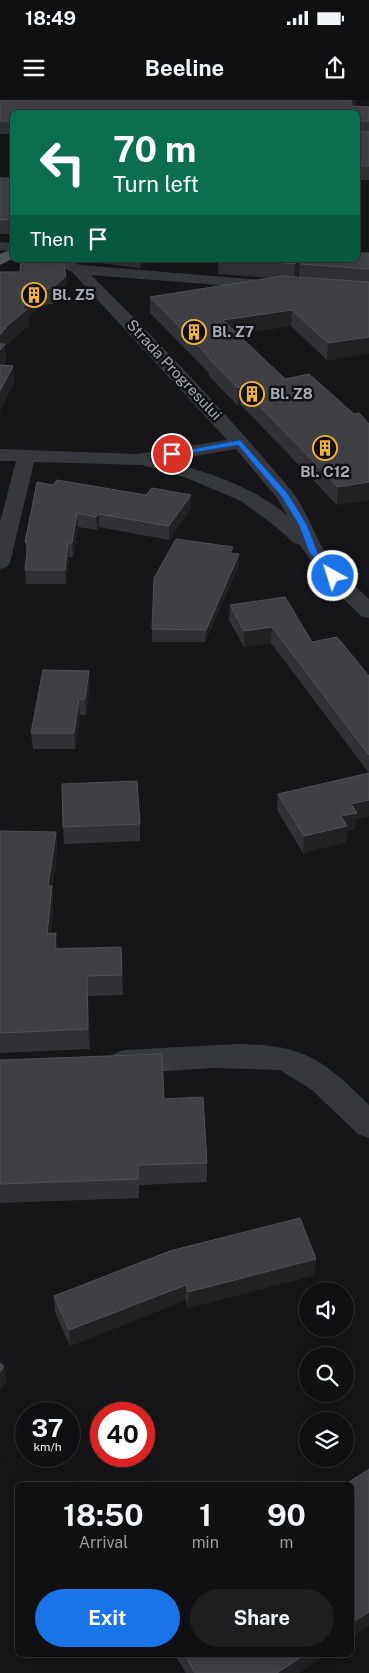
<!DOCTYPE html>
<html lang="en">
<head>
<meta charset="utf-8">
<style>
  body { margin:0; font-family:"Public Sans",sans-serif; background:#1e1e20; color:#f1f3f6; height:100vh; display:flex; flex-direction:column; font-size:19px; white-space:nowrap }
  * { box-sizing:border-box; margin:0 }
  p { font-size:16px; color:#9c9d9f }
  .icon { flex:none; width:28px; height:28px; fill:none; stroke:currentColor; stroke-width:2; stroke-linecap:round; stroke-linejoin:round }
  .map { position:relative; flex:1; overflow:hidden }
  .side { position:absolute; left:15px; top:1382px; width:339px; height:175px; display:flex; flex-direction:column; background:#101012; border-radius:8px; box-shadow:0 5px 20px #0002,0 0 0 1px #303032 }
  .side>* { flex:none }
  .guide { position:absolute; left:10px; top:10px; width:350px; height:152px; border-radius:8px; box-shadow:0 5px 20px #0002,0 0 0 1px #303032; background:#0b6e4f; color:#fff; overflow:hidden }
  .buttons { position:absolute; left:299px; top:1182px; display:grid; gap:10px }
  .buttons a { display:grid; place-items:center; width:55px; height:55px; border-radius:50%; background:#101012; box-shadow:0 5px 20px #0002,0 0 0 1px #303032; font-size:25px }
  .speed { position:absolute; left:15px; top:1302px; display:flex; gap:10px; font-size:25px; font-weight:700; text-align:center }
  .speed>* { display:grid; place-content:center; width:65px; height:65px; border-radius:50%; background:#101012; box-shadow:0 5px 20px #0002,0 0 0 1px #303032; line-height:1 }
  .speed small { font-size:12px; font-weight:400 }
  .speed .limit { border:8px solid #d22; background:#fff; color:#111 }
  .pin { position:absolute; display:grid; place-items:center; width:42px; height:42px; color:#fff; margin:-21px; border:2px solid #fff; border-radius:50%; box-shadow:0 1px 5px #0007 }
  .me { position:absolute; width:55px; margin:-28px; rotate:321deg; stroke-linejoin:round; filter:drop-shadow(0 0 4px #0008) }
  .turn { display:flex; align-items:center; gap:18px; height:105px; padding:0 20px; font-size:22px }
  .turn .icon { width:65px; height:65px; stroke-width:2.5 }
  .turn b { display:block; font-size:35px; line-height:42px }
  .then { display:flex; align-items:center; height:48px; padding:0 20px; background:#0003; gap:10px; font-size:19px }
  .eta { display:flex; justify-content:space-evenly; align-items:center; height:85px; text-align:center }
  .eta b { font-size:30px; font-weight:700; line-height:35px }
  .cta { display:flex; gap:10px; margin-top:auto; padding:10px 20px }
  .cta a { flex:1; height:58px; border-radius:30px; background:#1a73e8; color:#fff; font-size:20px; font-weight:700; line-height:58px; text-align:center }
  .cta a+a { background:#1e1e20; color:#f1f3f6 }
  .status { display:flex; justify-content:space-between; align-items:center; height:35px; padding:0 25px; background:#101012; direction:ltr }
  .status svg { height:14px; fill:currentColor }
  header { display:flex; justify-content:space-between; align-items:center; height:65px; padding:0 20px; background:#101012; font-size:22px; font-weight:700 }
  .map>svg:first-child { display:block }
</style>
</head>
<body>
<div class="status"><b>18:49</b><svg viewBox="0 0 49 12"><path d="M0 12V9h3v3zM5 12V6h3v6zM10 12V3h3v9zM15 12V0h3v12zM26 1h20v11H26zM47 4h2v5h-2z"/></svg></div>
<header><svg class="icon" aria-label="menu" viewBox="0 0 24 24"><path d="M4 6h16M4 12h16M4 18h16"/></svg>Beeline<svg class="icon" aria-label="share" viewBox="0 0 24 24"><path d="M12 15V3M7 8l5-5 5 5M5 13v7h14v-7"/></svg></header>
<div class="map">
<svg width="369" height="1573" viewBox="0 0 369 1573">
  <rect width="100%" height="100%" fill="#161618"/>
  <g fill="none" stroke-linecap="round" stroke-linejoin="round">
    <!-- minor -->
    <path fill="#37383d" fill-rule="evenodd" d="M0 142 12 143V151L0 150Z
      M49 160H69L80 165 285 182 288 185 280 190 91 175C160 243 228 315 290 389 305 407 312 429 323 449 333 468 353 484 369 499V518L361 516 325 481 300 445 294 443 275 426 241 401 187 378 142 365 34 362 10 463 7 467 0 469V422L16 361H0V349L137 354 227 340 72 172 51 163ZM236 349 277 398 287 415C251 386 211 373 166 361Z
      M238 944C304 945 323 959 369 1005V1038L358 1034 312 990 280 970 212 968 124 974 113 970 108 962 113 954 124 950Z"/>
    <!-- major -->
    <path fill="#53555c" fill-rule="evenodd" d="M12 149V159L0 165V154Z"/>
  </g>
  <!-- wall -->
  <path fill="#323236" fill-rule="evenodd" d="M0 0H357L354 6 369 7V80H358V12H12V34H0Z
    M0 78H12V134H0Z
    M369 153V253L327 260 291 226 238 234 285 279 354 314 337 405 240 304 237 305 209 276V273L150 213V197L272 178 218 174V160H358ZM299 172V178L296 177Z
    M73 160H146L140 168 100 163H80Z
    M0 172H20L66 176 67 192 53 204 39 205 28 219 29 225 9 243 5 247 6 261 3 265 13 266 14 282 0 311Z
    M37 382 191 409 169 440 99 427 97 430 78 427 73 457H69L66 484H26L25 470 27 456 25 442Z
    M233 453 239 454V466L205 542H152V529Z
    M230 505 312 542 369 576V716L356 719 355 729 347 731 346 742 303 753 277 710 278 694 369 673 271 543 244 547 229 520Z
    M89 571 90 586 86 615H80L75 649H33L31 633Z
    M140 724V741L64 744 63 727Z
    M0 731 56 732 57 752 52 789 53 806 51 834 57 848 121 847 123 895 88 896 90 949 0 953Z
    M0 960 164 999 207 1063V1082L139 1085V1098L0 1103Z
    M315 1175 188 1208 186 1200 70 1246 55 1212 54 1196Z
    M175 1555H325L299 1573H186Z"/>
  <!-- shaded-wall -->
  <path fill="#212124" d="M352 0H357L351 12 350 6Z
    M140 160H146L140 168Z
    M298 160H300L299 172 294 179 295 164Z
    M66 176 67 192 53 204V188Z
    M38 189 39 205 28 219 29 225 9 243 5 247 6 261 0 268V235Z
    M292 210 291 226 223 236V220Z
    M369 237V253L327 260 328 243Z
    M13 266 14 282 0 311V291Z
    M241 287 240 304 237 305 238 288Z
    M369 382V400L337 405 338 387Z
    M191 395V409L169 440V426Z
    M77 413 78 427 73 457 72 443Z
    M99 414V427L97 430 96 417Z
    M68 443 69 457 66 484 65 470Z
    M239 454V466L205 542 206 530Z
    M272 527 271 543 244 547V531Z
    M89 571 90 586 86 615 85 599Z
    M79 599 80 615 75 649 74 633Z
    M369 700V716L356 719 355 729 347 731 346 742 303 753 304 736 341 716 351 704Z
    M56 732 57 752 52 789 53 806 49 853 47 834 48 786Z
    M56 833 58 853 55 849Z
    M87 876 88 896 90 949 88 929Z
    M316 1159 315 1175 188 1208V1192Z
    M186 1185V1200L70 1246 69 1230Z
    M4 1266 7 1282 0 1290V1272Z
    M369 1512V1526L351 1538V1523Z
    M304 1555H325L299 1573H277Z"/>
  <!-- building -->
  <path fill="#3f3f44" stroke="#4f5156" d="M0 0H352L350 6 369 7V21H358V32H369V66H359L358 68V12H12V21H0Z
    M0 78H12V119L0 120Z
    M358 153H369V169L300 164V160H358Z
    M21 160H63L66 176 53 188 38 189 22 209H27L7 226 0 235V172H20Z
    M242 160H298L295 164Z
    M282 176 369 182V237L328 243 292 210 223 220 285 279 309 274 354 314 359 313 369 324V382L338 387 241 287 238 288 209 259H211L150 197Z
    M0 244H5L0 250Z
    M0 265 13 266 0 291Z
    M57 380 146 395 152 388 191 395 169 426 99 414 96 417 77 413 72 443H68L65 470H25L28 442H25L37 382 53 385Z
    M176 439 233 447 230 453 239 454 206 530 152 529 154 478Z
    M285 497 312 542 337 537 369 576V655L272 527 244 531 230 505Z
    M43 570 89 571 85 599H79L74 633H31Z
    M369 673V700L351 704 357 713 341 716 347 726 304 736 278 694Z
    M137 681 140 724 63 727 62 684Z
    M0 731 56 732 48 786H52L47 834 56 833 55 849 121 847 122 875 87 876 88 929 0 933Z
    M162 954 164 999 203 997 207 1063 138 1065V1079L0 1084V960Z
    M300 1118 316 1159 188 1192 186 1185 69 1230 54 1196 170 1151Z
    M0 1263 4 1266 0 1272Z
    M369 1369V1512L351 1523V1385H344Z
    M185 1555H304L277 1573H195Z"/>
  <!-- route -->
  <path fill="#1a73e8" stroke="#114b97" d="M240 340 288 394 307 425 317 451 336 474V478H330L309 452 299 425 282 397 238 345 172 356 168 354Z"/>
  <!-- icons -->
  <defs>
    <symbol id="building-ring" viewBox="-11 -11 22 22"><circle r="9.5" fill="#111113" stroke="#eeb538" stroke-width="1.5"/><path d="M-4-6H4V6H1V3H-1V6H-4ZM-2.5-4.3h1.7v1.8h-1.7ZM.8-4.3h1.7v1.8H.8ZM-2.5-1h1.7V.8h-1.7ZM.8-1h1.7V.8H.8Z" fill="#eeb538"/></symbol>
  </defs>
  <g fill-rule="evenodd">
    <use href="#building-ring" x="20" y="181" width="28" height="28"/>
    <use href="#building-ring" x="180" y="218" width="28" height="28"/>
    <use href="#building-ring" x="238" y="280" width="28" height="28"/>
    <use href="#building-ring" x="311" y="334" width="28" height="28"/>
  </g>
  <g text-anchor="middle" stroke-width="5" stroke-linejoin="round" paint-order="stroke">
    <!-- far-poi labels -->
    <g font-size="15" font-weight="bold" fill="#a8adb8" stroke="#111113" text-anchor="start">
      <text x="52" y="200">Bl. Z5</text>
      <text x="212" y="237">Bl. Z7</text>
      <text x="270" y="299">Bl. Z8</text>
      <text x="325" y="377" text-anchor="middle">Bl. C12</text>
    </g>
    <!-- far-street labels -->
    <g font-size="15" fill="#a8adb8" stroke="#111113">
      <text transform="translate(174 270) rotate(47)" y="5">Strada Progresului</text>
    </g>
  </g>
</svg>
<div class="buttons">
<a><svg class="icon" aria-label="sound" viewBox="0 0 24 24"><path d="M4 9h4l5-4v14l-5-4H4zM17 9q2 3 0 6"/></svg></a>
<a><svg class="icon" aria-label="search" viewBox="0 0 24 24"><circle cx="10" cy="10" r="6"/><path d="M15 15l6 6"/></svg></a>
<a><svg class="icon" aria-label="layers" viewBox="0 0 24 24"><path d="M12 4l9 5-9 5-9-5zM3 14l9 5 9-5"/></svg></a>
</div>
<div class="speed"><div>37<small>km/h</small></div><div class="limit">40</div></div>
<div class="pin" style="left:172px;top:354px;background:#d93025"><svg class="icon" aria-label="arrive" viewBox="0 0 24 24"><path d="M6 21V4h12l-3 4 3 4H6"/></svg></div>
<svg class="me" style="left:333px;top:476px" viewBox="-20 -20 40 40"><circle r="17" fill="#1a73e8" stroke="#fff" stroke-width="3"/><path d="M0-11L8 9 0 5-8 9z" fill="#fff"/></svg>
<div class="guide">
<div class="turn"><svg class="icon" aria-label="left" viewBox="0 0 24 24"><path d="M17 20v-9H6M10 6l-5 5 5 5"/></svg><div><b>70 m</b>Turn left</div></div>
<div class="then">Then<svg class="icon" aria-label="arrive" viewBox="0 0 24 24"><path d="M6 21V4h12l-3 4 3 4H6"/></svg></div>
</div>
<section class="side">
<div class="eta">
<div><b>18:50</b><p>Arrival</p></div>
<div><b>1</b><p>min</p></div>
<div><b>90</b><p>m</p></div>
</div>
<div class="cta"><a>Exit</a><a>Share</a></div>
</section>
</div>
</body>
</html>
